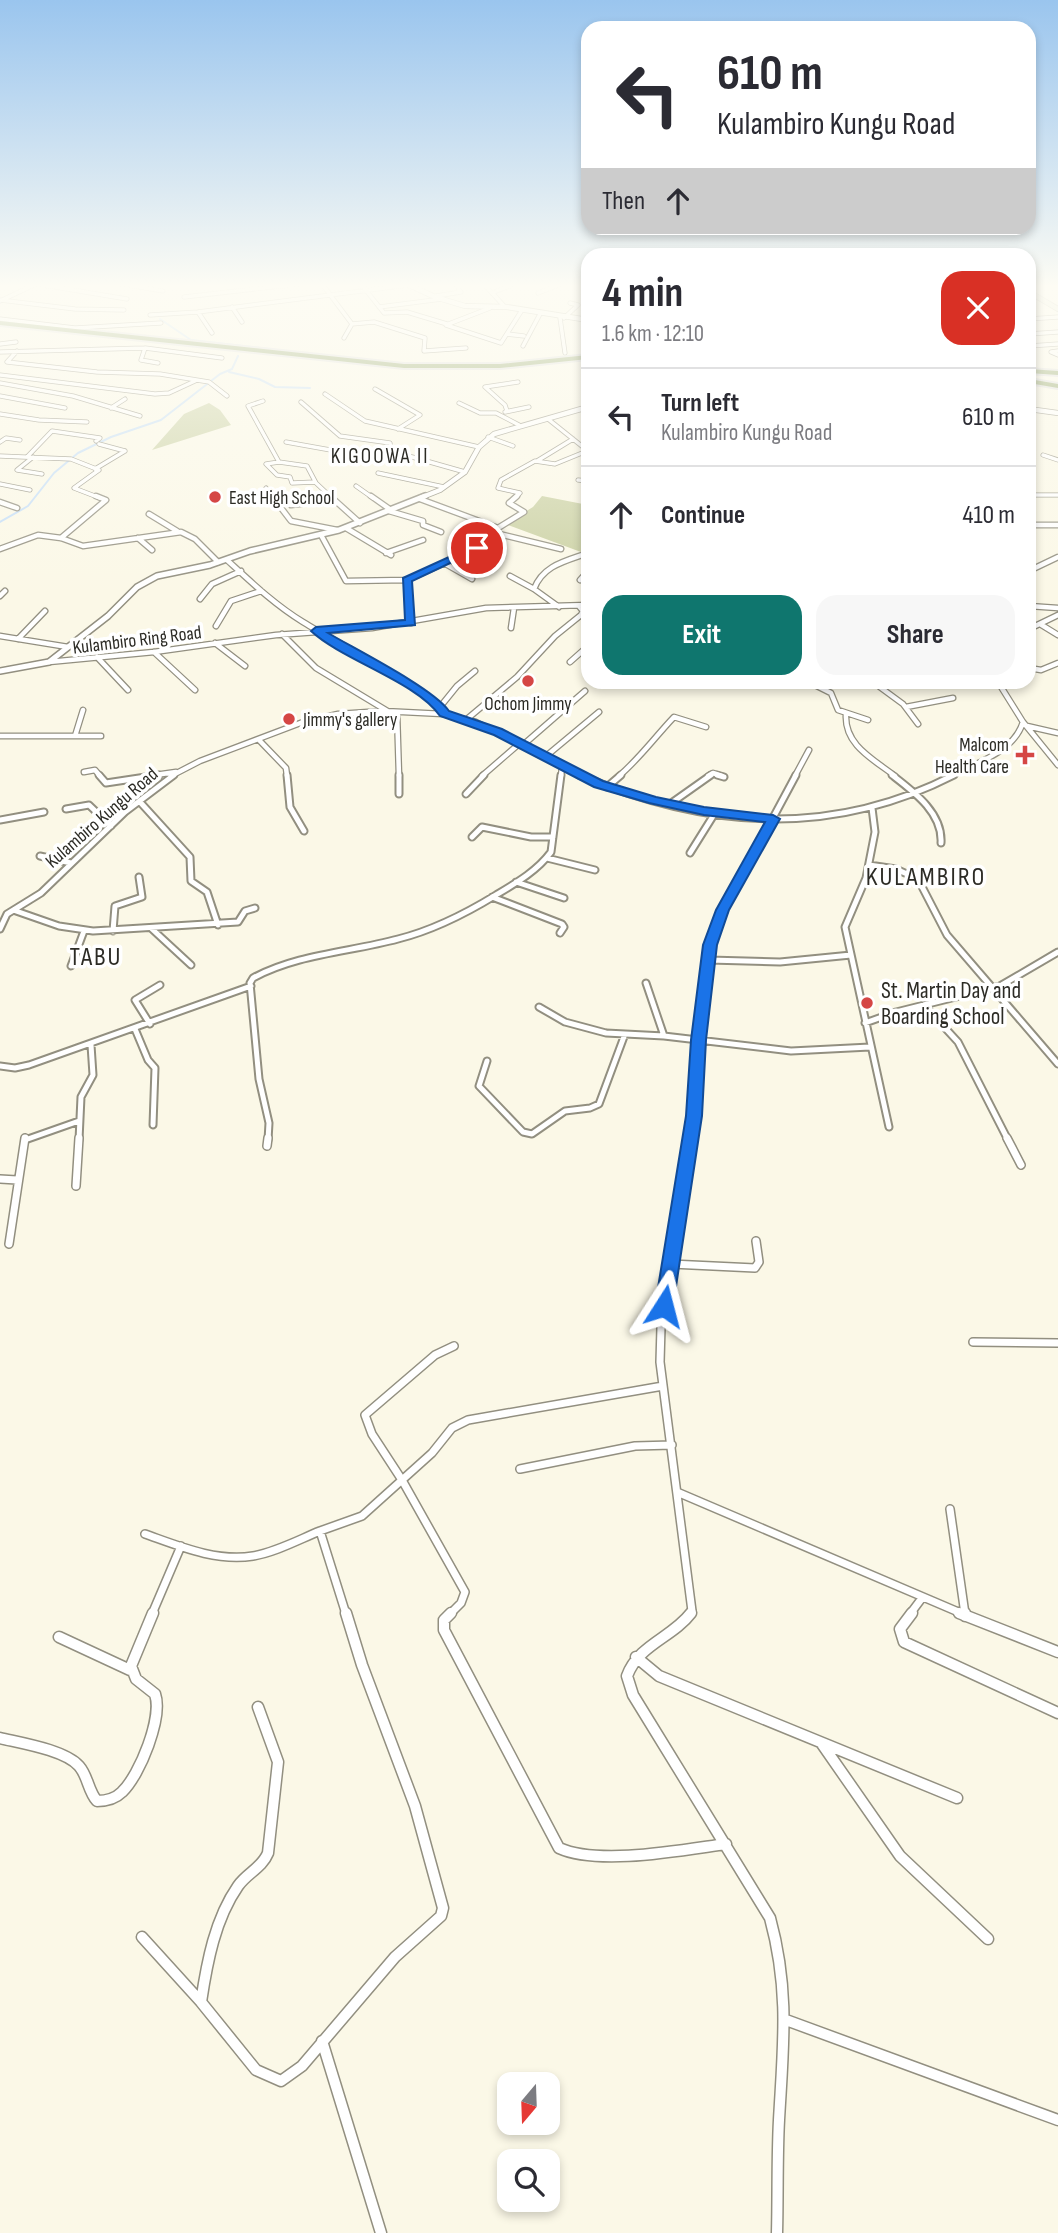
<!DOCTYPE html>
<html lang="en">
<head>
<meta charset="utf-8">
<style>
  body { margin:0; font-family:"Sofia Sans Condensed",sans-serif; background:#f7f7f7; color:#2b2b33; height:100vh; display:flex; flex-direction:column; font-size:26px; white-space:nowrap }
  * { box-sizing:border-box; margin:0 }
  p { font-size:23px; color:#7c7c81 }
  .icon { flex:none; width:38px; height:38px; fill:none; stroke:currentColor; stroke-width:2; stroke-linecap:round; stroke-linejoin:round }
  .map { position:relative; flex:1; overflow:hidden }
  .details { position:absolute; left:581px; top:248px; width:455px; height:441px; display:flex; flex-direction:column; background:#fff; border-radius:21px; box-shadow:0 4px 10px #0003 }
  .details>* { flex:none }
  .banner { position:absolute; left:581px; top:21px; width:455px; height:214px; border-radius:21px; box-shadow:0 4px 10px #0003; background:#fff; color:#2b2b33; overflow:hidden }
  .needle { width:46px; rotate:199deg }
  .buttons { position:absolute; left:497px; top:2072px; display:grid; gap:14px }
  .buttons a { display:grid; place-items:center; width:63px; height:63px; border-radius:14px; background:#fff; box-shadow:0 4px 10px #0003; font-size:35px }
  .pin { position:absolute; display:grid; place-items:center; width:60px; height:60px; color:#fff; margin:-30px; border:4px solid #fff; border-radius:50%; box-shadow:0 2px 7px #0007 }
  .me { position:absolute; width:77px; margin:-38px; rotate:9deg; stroke-linejoin:round; filter:drop-shadow(0 0 5px #0008) }
  .turn { display:flex; align-items:center; gap:24px; height:147px; padding:0 21px; font-size:32px }
  .turn .icon { width:91px; height:91px; stroke-width:2.5 }
  .turn b { display:block; font-size:49px; line-height:60px }
  .then { display:flex; align-items:center; height:66px; padding:0 21px; background:#0003; gap:14px; font-size:26px }
  .round { display:grid; place-items:center; flex:none; width:74px; height:74px; border-radius:21px; background:#f7f7f7 }
  .head { display:flex; align-items:center; justify-content:space-between; height:119px; padding:0 21px }
  h1 { font-size:42px; font-weight:700; line-height:52px }
  .button { display:flex; gap:14px; margin-top:auto; padding:14px 21px }
  .button a { flex:1; height:80px; border-radius:21px; background:#0f766e; color:#fff; font-size:28px; font-weight:700; line-height:80px; text-align:center }
  .button a+a { background:#f7f7f7; color:#2b2b33 }
  ul { padding:0; list-style:none }
  li { display:flex; align-items:center; gap:21px; height:98px; padding:0 21px; border-top:2px solid #e1e1e2 }
  li div { flex:1 }
  li b { display:block; font-size:26px }
  li em { font-style:normal }
  .map>svg:first-child { display:block }
</style>
</head>
<body>
<div class="map">
<svg width="1058" height="2233" viewBox="0 0 1058 2233">
  <rect width="100%" height="100%" fill="#fbf8e7"/>
  <!-- green -->
  <path fill="#cbd1a4" d="M209 403 220 410 231 425 152 450 184 414Z
    M542 496 588 505V547L581 552 505 524 533 507Z"/>
  <g fill="none" stroke-linecap="round" stroke-linejoin="round">
    <!-- stream -->
    <path stroke="#c5def8" stroke-width="2" d="M160 319 191 340 285 351
      M229 372 259 379 275 387 310 388
      M0 522 28 506 54 473 78 453 111 437 161 420 220 374 232 369 238 356"/>
    <defs>
      <path id="minor-far4" d="M37 284 127 299
        M122 284 163 291
        M322 284 352 324 374 322 425 338 424 351 466 348
        M361 284 384 313 407 312 447 324
        M484 284 504 306
        M492 293 514 284
        M538 293 561 284
        M436 296 461 292 455 284
        M184 297 299 284
        M0 300 75 309 124 310
        M0 301 36 284
        M232 307 242 322
        M379 307 442 299
        M490 308 446 325 501 343 522 310
        M198 312 212 333
        M150 315 198 312 416 284
        M560 318 565 353
        M564 318 578 305 570 303
        M0 319 75 328 161 323
        M1029 319 1058 317
        M507 334 524 336
        M1029 334 1058 332
        M344 338 352 324
        M0 344 16 342
        M523 346 540 314
        M1029 346 1058 344
        M145 348 222 358
        M17 351 7 362 97 372 160 374 209 382 227 396
        M1058 351 1051 352 1058 355
        M0 352 145 348 141 360 158 363
        M0 375 155 394 169 393 195 381
        M0 383 73 396 140 416
        M588 385V388
        M375 389 420 415 398 429
        M325 394 365 421 479 447
        M0 396 65 408
        M263 401 248 406 279 462
        M301 402 340 436 390 443 391 451
        M459 403 480 413H496L519 425
        M111 408 125 399
        M507 411 505 405 485 387 518 382
        M505 412 529 407
        M0 414 39 420 87 422
        M548 419 588 451
        M488 437 513 446
        M0 442 6 438 20 440
        M286 442 375 458 391 451 465 472
        M99 444 125 451
        M1043 455 1058 460
        M0 456 71 459 99 470
        M27 457 52 431 100 438 96 441
        M33 457 17 470 42 474
        M537 461 573 439
        M95 469 125 451
        M99 470 74 488 100 498
        M378 473 444 487
        M578 480 588 481
        M315 482 292 483 290 477 277 475 266 464 279 462 307 466 316 483 332 498
        M0 484 30 490
        M356 486 373 498
        M266 488 273 498
        M1029 495H1058
        M515 498 520 493 498 488 501 480 535 461 555 464 587 451"/>
      <path id="minor-far3" d="M272 496 291 521 337 530
        M330 496 360 523
        M371 496 391 510
        M420 499 498 528
        M0 502 17 508
        M291 505 332 500
        M389 511 423 521V525L441 532
        M149 514 177 531
        M1029 525H1058
        M346 528 391 555
        M495 533 561 549
        M321 535 346 581 407 580 471 551 490 538 498 528 524 512 509 503 517 496
        M61 538 106 500 96 496
        M138 538 152 550
        M0 549 38 535 61 538 83 546 181 532 195 539 218 562
        M386 553 423 540
        M227 560C251 582 275 605 303 622 341 646 418 681 444 714
        M444 563 472 579
        M1035 568 1058 557
        M510 576 534 589
        M407 580 411 623
        M580 580 588 571
        M0 596 5 591
        M200 599 212 584 241 571
        M1029 606 1058 608
        M559 607 534 589C543 565 566 561 588 553
        M1040 624 1058 635
        M216 626 231 601 261 591
        M511 628 514 608
        M1029 629 1058 615
        M282 634 316 668 389 712
        M0 636 68 647
        M18 639 45 611
        M215 643 245 666
        M154 652 195 690
        M97 657 128 690
        M49 662 154 652 276 635 372 628 486 608 588 605
        M570 662 588 646
        M1029 668 1041 670 1058 663
        M809 682 831 693 838 710 868 720
        M873 682 903 704 918 724
        M998 682 1023 722 1058 765
        M663 684 666 682
        M440 707 457 686 475 671
        M906 707 953 698
        M397 712 399 776
        M846 714C844 745 873 759 895 776
        M467 719 517 677 555 636 581 615 583 611 579 606
        M1027 726 1058 733
        M0 736H101
        M75 736 83 710
        M259 740 286 768 287 776
        M523 745 585 691
        M545 757 599 712
        M84 772 95 770 100 776
        M148 776 176 772
        M171 776 200 761 303 722 338 714 383 711 443 714 476 722 583 776
        M482 776 520 743
        M561 776 562 767
        M619 776C640 758 655 737 674 717L706 727
        M708 776 713 773 722 776
        M795 776 809 750
        M951 776C976 763 1014 752 1023 722"/>
      <path id="minor-far2" d="M99 775 106 783 159 775
        M287 775 290 807 304 831
        M399 775V794
        M579 775C706 828 829 839 954 775
        M717 775 724 777
        M892 775C914 792 943 813 941 843
        M607 787 621 775
        M466 794 484 775
        M140 802 190 857 191 881 207 892 218 925
        M670 804 711 775
        M872 808 875 832 866 878 845 927 889 1127
        M66 809 89 805 111 826
        M0 820 44 812
        M472 837 482 827 531 837H553
        M690 853 715 813
        M40 856 71 863
        M547 858 595 870
        M869 865 896 869 918 879 947 935 1058 1064
        M516 882 564 898
        M492 897 562 924 564 927 560 933
        M16 911 59 926 93 931 238 922 245 911 255 908
        M0 929 7 914 41 893 125 812 174 775
        M152 929 191 965
        M113 931 115 906 142 897 139 877
        M709 960 780 962 851 955
        M71 966 84 931
        M646 983 664 1036
        M924 1005 958 1042 1008 1140
        M539 1007 565 1022 606 1033 664 1036 791 1051 870 1047
        M865 1023 896 1012 1000 986 1058 952
        M150 1024 135 1000 160 985
        M135 1029 148 1060 155 1068 153 1125
        M487 1061 479 1086 523 1132 532 1134 565 1111 590 1108 599 1104 625 1034
        M0 1066 15 1068 29 1065 251 986
        M25 1140 79 1121
        M79 1140 81 1097 93 1075 91 1045
        M268 1140 269 1123 259 1079 250 983 253 978C297 954 350 952 398 939 434 930 465 914 496 895 516 883 537 871 551 852L561 775
        M690 1140 702 997 715 926 796 775"/>
      <path id="minor-far1" d="M1007 1138 1021 1165
        M267 1146 268 1138
        M0 1179 17 1180
        M76 1186 79 1138
        M9 1244 25 1138
        M671 1264 755 1268 759 1262 756 1241
        M973 1342 1058 1343
        M520 1469 635 1446 672 1445
        M677 1492 963 1614
        M950 1509 965 1614
        M320 1531 362 1516 402 1480 372 1434 365 1415 435 1355 454 1346
        M145 1534C179 1546 216 1562 253 1556 276 1552 298 1540 320 1531L346 1614
        M152 1614 181 1546
        M450 1614 461 1603 465 1592 402 1480 432 1453 452 1428 468 1420 663 1386
        M689 1614 692 1611 660 1362 661 1327 691 1138
        M910 1614 922 1598"/>
      <path id="minor" d="M451 1613 444 1620V1630L559 1848C599 1866 682 1850 726 1844
        M691 1613C672 1638 639 1644 627 1676L633 1695 770 1918C790 1991 783 2047 779 2120 777 2158 778 2195 777 2233
        M912 1613 900 1629 904 1642 1058 1713
        M959 1613 1058 1652
        M965 1613V1616
        M59 1637 130 1670
        M636 1657 659 1676 957 1798
        M0 1738C21 1743 65 1750 79 1766 88 1776 88 1791 97 1801 107 1801 115 1799 122 1792 140 1775 163 1717 155 1694L136 1679 131 1666 153 1613
        M822 1744 900 1856 988 1939
        M142 1937 201 2002 256 2070 281 2081 302 2066 395 1957 441 1916 443 1908 415 1806 362 1665 346 1613
        M201 2002C207 1962 215 1919 238 1886 247 1873 262 1868 268 1853L278 1762 258 1707
        M786 2020 1058 2120
        M322 2041 381 2233"/>
      <path id="tertiary-far1" d="M407 284 435 297 465 306 507 307 588 320
        M1029 409 1058 413
        M420 498 440 490 465 472 479 447 494 434 588 407"/>
      <path id="tertiary" d="M0 671 49 662 108 616 137 587 157 576 210 565 250 551 339 530 425 496"/>
      <path id="secondary" d="M1029 292 1058 309"/>
      <path id="motorway" d="M0 321 404 364H500L588 355V359L500 368H404L0 325Z
        M1029 369 1058 371V375L1029 373Z
        M1029 379 1058 384V388L1029 383Z"/>
    </defs>
    <!-- minor-far4 casing -->
    <use href="#minor-far4" stroke="#928f80" stroke-width="5"/>
    <!-- minor-far3 casing -->
    <use href="#minor-far3" stroke="#928f80" stroke-width="7"/>
    <!-- minor-far2 casing -->
    <use href="#minor-far2" stroke="#928f80" stroke-width="9"/>
    <!-- minor-far1 casing -->
    <use href="#minor-far1" stroke="#928f80" stroke-width="10"/>
    <!-- minor casing -->
    <use href="#minor" stroke="#928f80" stroke-width="13"/>
    <!-- tertiary-far1 casing -->
    <use href="#tertiary-far1" stroke="#928f80" stroke-width="6"/>
    <!-- tertiary casing -->
    <use href="#tertiary" stroke="#928f80" stroke-width="8"/>
    <!-- secondary casing -->
    <use href="#secondary" stroke="#928f80" stroke-width="6"/>
    <!-- motorway casing -->
    <use href="#motorway" stroke="#dddddc" stroke-width="4"/>
    <!-- minor-far4 -->
    <use href="#minor-far4" stroke="#fff" stroke-width="3.5"/>
    <!-- minor-far3 -->
    <use href="#minor-far3" stroke="#fff" stroke-width="4.5"/>
    <!-- minor-far2 -->
    <use href="#minor-far2" stroke="#fff" stroke-width="5"/>
    <!-- minor-far1 -->
    <use href="#minor-far1" stroke="#fff" stroke-width="7"/>
    <!-- minor -->
    <use href="#minor" stroke="#fff" stroke-width="10"/>
    <!-- tertiary-far1 -->
    <use href="#tertiary-far1" stroke="#fff" stroke-width="4.5"/>
    <!-- tertiary -->
    <use href="#tertiary" stroke="#fff" stroke-width="5"/>
    <!-- secondary -->
    <use href="#secondary" stroke="#dae0cc" stroke-width="4.5"/>
    <!-- motorway -->
    <use href="#motorway" fill="#839956" fill-rule="evenodd"/>
  </g>
  <!-- sky -->
  <linearGradient id="sky" x2="0" y2="1"><stop stop-color="#9ac5ee"/><stop offset="0.48" stop-color="#fdfcf4"/><stop offset="1" stop-color="#fdfcf4" stop-opacity="0"/></linearGradient>
  <rect width="1058" height="596" fill="url(#sky)"/>
  <!-- route -->
  <path fill="#1a73e8" stroke="#114b97" stroke-width="2" d="M473 546 482 548 412 581 415 625 328 633C355 649 433 688 449 711L502 729 603 781 656 797 704 807 773 815 780 819 729 910 717 945 706 1040 702 1116 673 1306 671 1312 664 1314 658 1312 655 1306 686 1116 691 1040 703 945 716 910 765 822 704 815 649 803 594 787 494 735 440 716C417 682 342 660 311 631L316 627 405 620 403 578Z"/>
  <!-- markers -->
  <g fill="#d54645" stroke="#fff" stroke-width="2.5">
    <circle cx="215" cy="497" r="7"/>
    <circle cx="528" cy="681" r="7"/>
    <circle cx="289" cy="719" r="7"/>
    <path d="M1021.5 744.5h7v7h7v7h-7v7h-7v-7h-7v-7h7z"/>
    <circle cx="867" cy="1003" r="7"/>
  </g>
  <g text-anchor="middle" stroke-width="7" stroke-linejoin="round" paint-order="stroke">
    <!-- far-poi labels -->
    <g font-size="19" fill="#2c2b25" stroke="#fff" text-anchor="start">
      <text x="229" y="504">East High School</text>
      <text x="528" y="710" text-anchor="middle">Ochom Jimmy</text>
      <text x="303" y="726">Jimmy's gallery</text>
      <text x="1009" y="751" text-anchor="end">Malcom<tspan x="1009" dy="22">Health Care</tspan></text>
    </g>
    <!-- far-street labels -->
    <g font-size="19" fill="#2c2b25" stroke="#fff">
      <text transform="translate(137 639) rotate(-7)" y="7">Kulambiro Ring Road</text>
      <text transform="translate(101 817) rotate(-41)" y="7">Kulambiro Kungu Road</text>
    </g>
    <!-- far-quarter labels -->
    <g font-size="21" letter-spacing="2" fill="#2c2b25" stroke="#fff">
      <text x="380" y="463">KIGOOWA II</text>
    </g>
    <!-- poi labels -->
    <g font-size="23" fill="#2c2b25" stroke="#fff" text-anchor="start">
      <text x="881" y="998">St. Martin Day and<tspan x="881" dy="26">Boarding School</tspan></text>
    </g>
    <!-- quarter labels -->
    <g font-size="26" letter-spacing="2" fill="#2c2b25" stroke="#fff">
      <text x="926" y="885">KULAMBIRO</text>
      <text x="96" y="965">TABU</text>
    </g>
  </g>
</svg>
<div class="buttons">
<a><svg class="needle" viewBox="-14 -14 28 28"><path d="M0-13l5 13h-10z" fill="#e53935"/><path d="M0 13l5-13h-10z" fill="#7c7c81"/></svg></a>
<a><svg class="icon" aria-label="search" viewBox="0 0 24 24"><circle cx="10" cy="10" r="6"/><path d="M15 15l6 6"/></svg></a>
</div>
<div class="pin" style="left:477px;top:548px;background:#d93025"><svg class="icon" aria-label="arrive" viewBox="0 0 24 24"><path d="M6 21V4h12l-3 4 3 4H6"/></svg></div>
<svg class="me" style="left:664px;top:1306px" viewBox="-20 -20 40 40"><path d="M0-17L14 15 0 8-14 15z" fill="#1a73e8" stroke="#fff" stroke-width="4"/></svg>
<div class="banner">
<div class="turn"><svg class="icon" aria-label="left" viewBox="0 0 24 24"><path d="M17 20v-9H6M10 6l-5 5 5 5"/></svg><div><b>610 m</b>Kulambiro Kungu Road</div></div>
<div class="then">Then<svg class="icon" aria-label="ahead" viewBox="0 0 24 24"><path d="M12 20V5M6 11l6-6 6 6"/></svg></div>
</div>
<section class="details">
<div class="head"><div><h1>4 min</h1><p>1.6 km · 12:10</p></div><a class="round" style="background:#d93025;color:#fff"><svg class="icon" aria-label="close" viewBox="0 0 24 24"><path d="M6 6l12 12M18 6L6 18"/></svg></a></div>
<ul>
<li><svg class="icon" aria-label="left" viewBox="0 0 24 24"><path d="M17 20v-9H6M10 6l-5 5 5 5"/></svg><div><b>Turn left</b><p>Kulambiro Kungu Road</p></div><em>610 m</em></li>
<li><svg class="icon" aria-label="ahead" viewBox="0 0 24 24"><path d="M12 20V5M6 11l6-6 6 6"/></svg><div><b>Continue</b></div><em>410 m</em></li>
</ul>
<div class="button"><a>Exit</a><a>Share</a></div>
</section>
</div>
</body>
</html>
